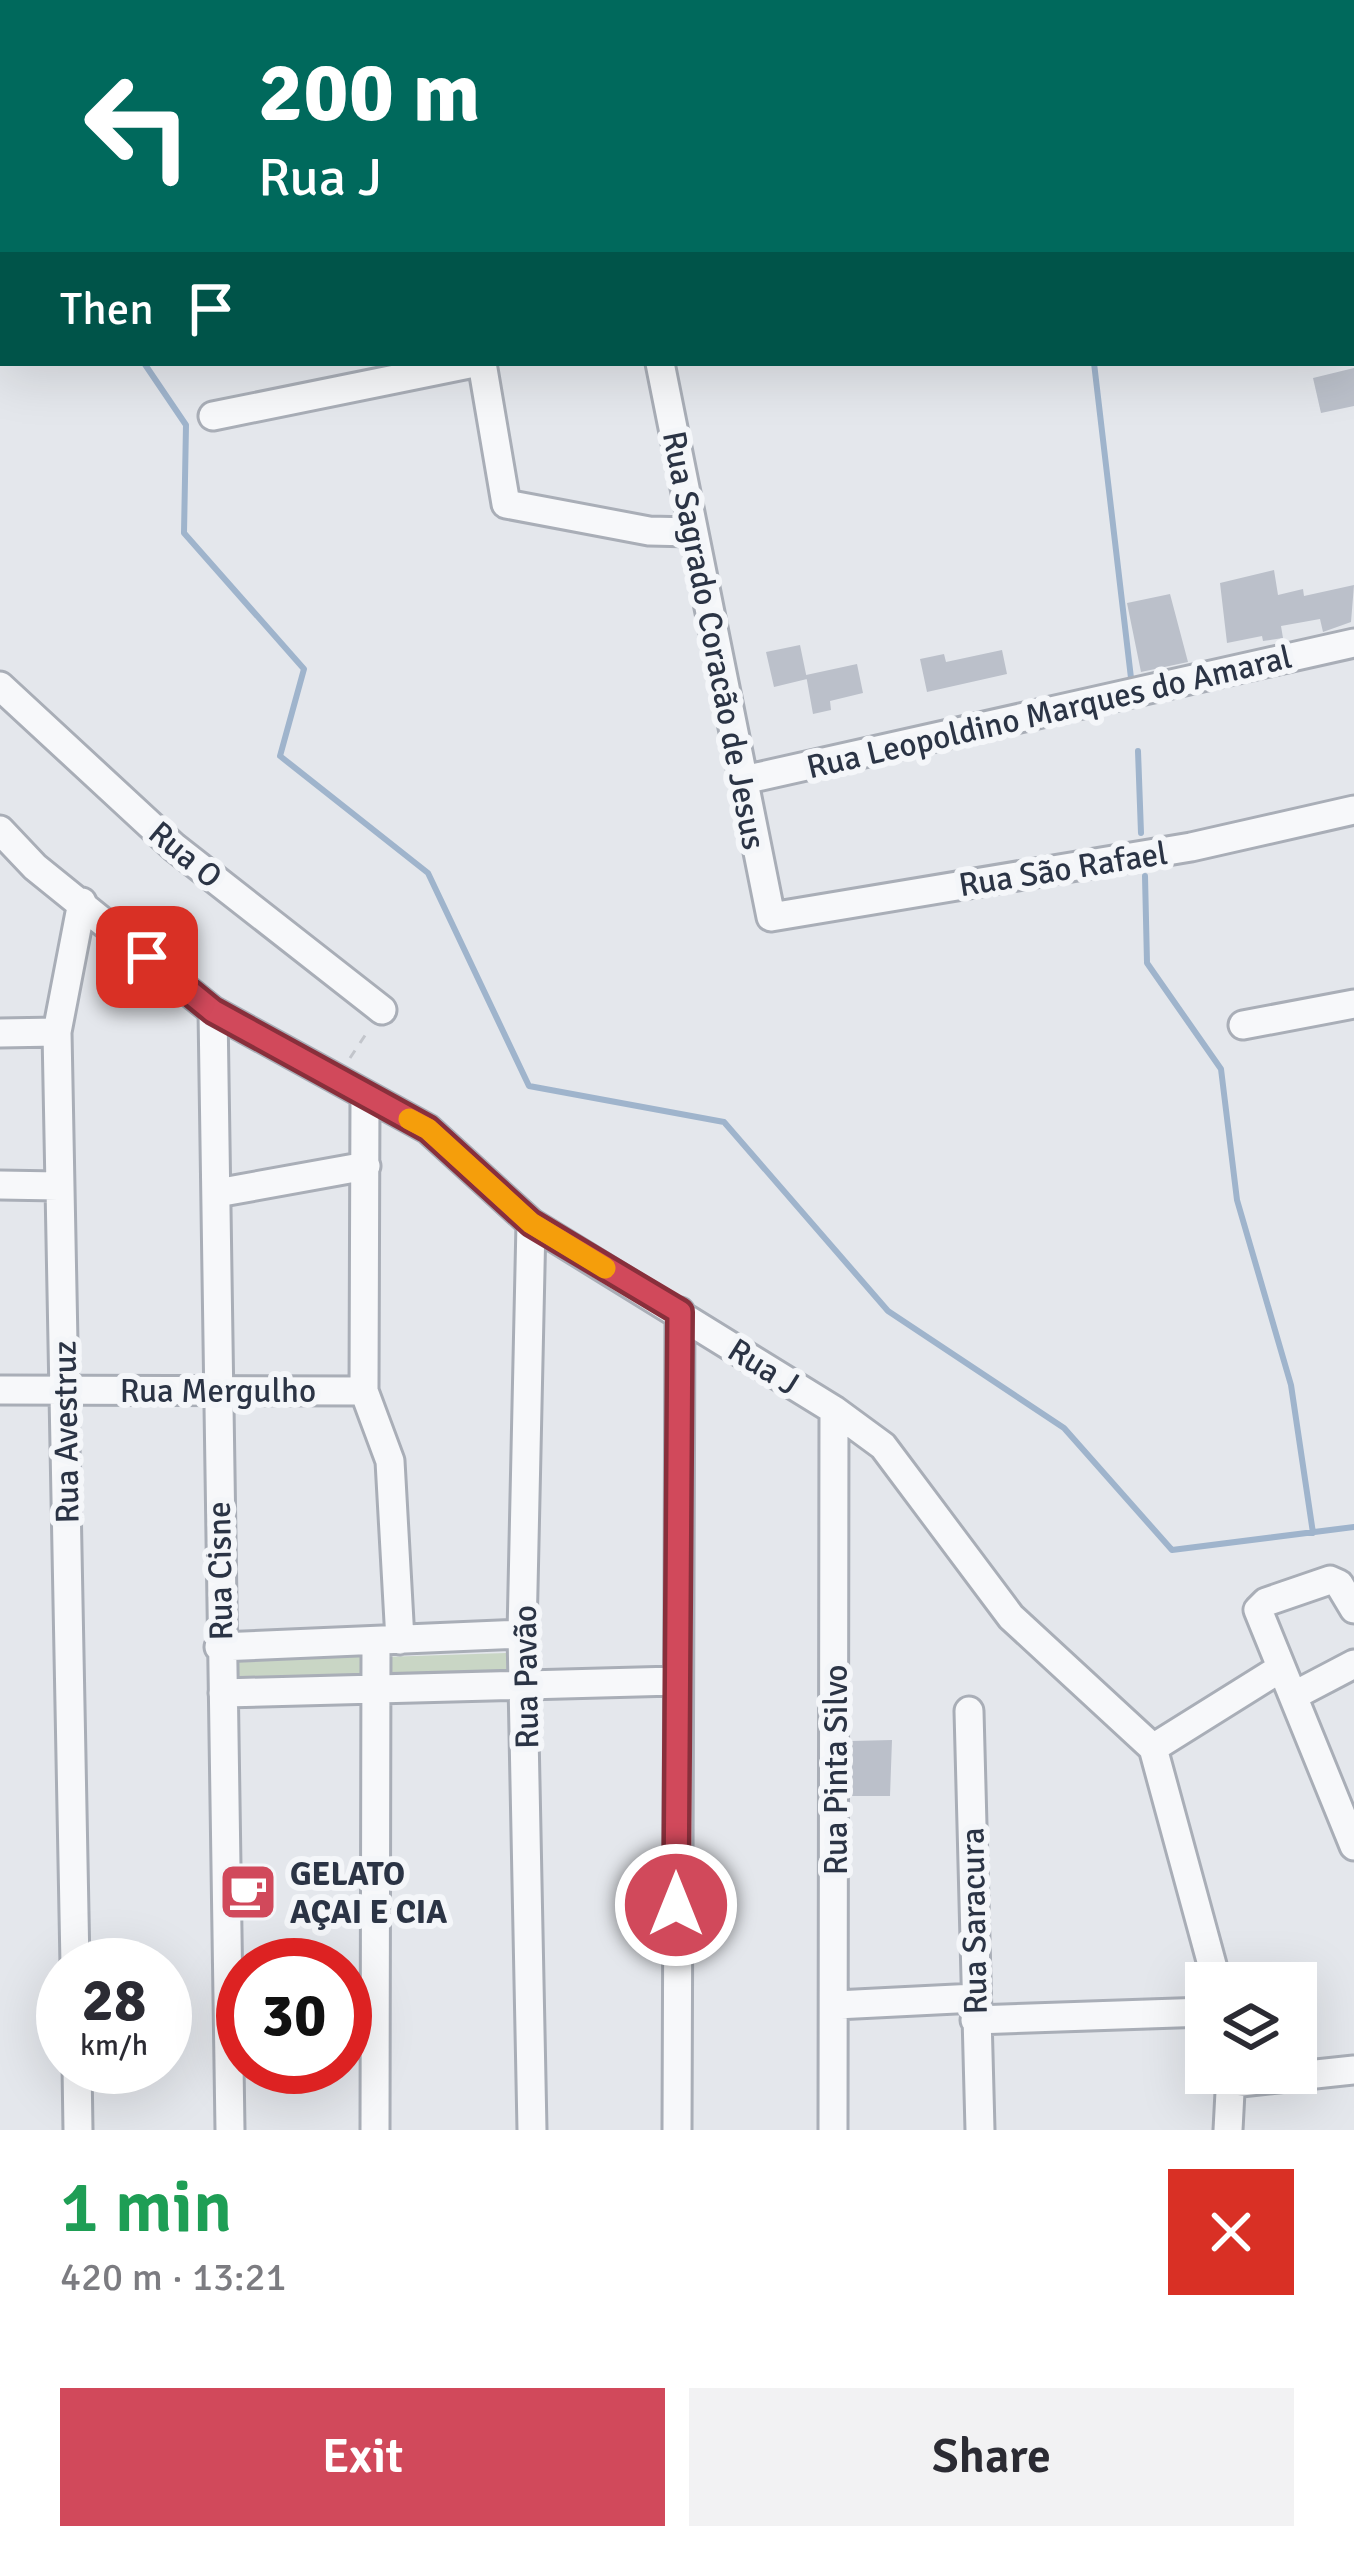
<!DOCTYPE html>
<html lang="en">
<head>
<meta charset="utf-8">
<style>
  body { margin:0; font-family:Signika,sans-serif; background:#f2f2f3; color:#2b2b33; height:100vh; display:flex; flex-direction:column; font-size:45px; white-space:nowrap }
  * { box-sizing:border-box; margin:0 }
  p { font-size:39px; color:#7c7c81 }
  .icon { flex:none; width:66px; height:66px; fill:none; stroke:currentColor; stroke-width:2; stroke-linecap:round; stroke-linejoin:round }
  .map { position:relative; height:2130px; overflow:hidden }
  .panel { display:flex; flex-direction:column; background:#fff; flex:1 }
  .panel>* { flex:none }
  .top-card { position:absolute; left:0px; top:0px; width:1356px; height:366px; box-shadow:0 12px 48px #0002; background:#00695c; color:#fff; overflow:hidden }
  .tools { position:absolute; left:1185px; top:1962px; display:grid; gap:24px }
  .tools a { display:grid; place-items:center; width:132px; height:132px; border-radius:0px; background:#fff; box-shadow:0 12px 48px #0002; font-size:60px }
  .speed { position:absolute; left:36px; top:1938px; display:flex; gap:24px; font-size:60px; font-weight:700; text-align:center }
  .speed>* { display:grid; place-content:center; width:156px; height:156px; border-radius:50%; background:#fff; box-shadow:0 12px 48px #0002; line-height:1 }
  .speed small { font-size:30px; font-weight:400 }
  .speed .limit { border:18px solid #d22; background:#fff; color:#111 }
  .pin { position:absolute; display:grid; place-items:center; width:102px; height:102px; color:#fff; margin:-51px; border-radius:24px; box-shadow:0 6px 18px #0006 }
  .me { position:absolute; width:132px; margin:-66px; rotate:0deg; stroke-linejoin:round; filter:drop-shadow(0 0 9px #0008) }
  .turn { display:flex; align-items:center; gap:42px; height:252px; padding:0 60px; font-size:54px }
  .turn .icon { width:156px; height:156px; stroke-width:2.5 }
  .turn b { display:block; font-size:84px; line-height:102px }
  .then { display:flex; align-items:center; height:114px; padding:0 60px; background:#0003; gap:24px; font-size:45px }
  .round { display:grid; place-items:center; flex:none; width:126px; height:126px; border-radius:0px; background:#f2f2f3 }
  .overview { display:flex; align-items:center; justify-content:space-between; height:204px; padding:0 60px }
  h1 { font-size:72px; font-weight:600; line-height:90px; color:#1e9e55 }
  .button { display:flex; gap:24px; margin-top:auto; padding:24px 60px }
  .button a { flex:1; height:138px; border-radius:0px; background:#d1495b; color:#fff; font-size:48px; font-weight:600; line-height:138px; text-align:center }
  .button a+a { background:#f2f2f3; color:#2b2b33 }
  .map>svg:first-child { display:block }
</style>
</head>
<body>
<div class="map">
<svg width="1354" height="2130" viewBox="0 0 1354 2130">
  <rect width="100%" height="100%" fill="#e4e7ec"/>
  <!-- green -->
  <path fill="#c9d6c5" d="M506 1653 507 1676 383 1681V1657Z
    M373 1656 374 1679 230 1683 229 1660Z"/>
  <g fill="none" stroke-linecap="round" stroke-linejoin="round">
    <!-- stream -->
    <path stroke="#9fb4cc" stroke-width="6" d="M0 127 3 132
      M144 363 186 425 184 533 304 669 280 756 428 873 529 1086 724 1122 888 1311 1064 1428 1172 1550 1354 1527
      M1094 363 1131 678
      M1138 751 1141 833
      M1145 876 1147 963 1221 1069 1237 1200 1291 1385 1313 1533"/>
  </g>
  <!-- building -->
  <path fill="#bbc0ca" d="M1354 368V406L1321 413 1313 378Z
    M1274 570 1278 595 1303 589 1304 596 1354 585 1351 622 1323 632 1320 619 1281 626 1283 638 1263 641 1262 636 1227 643 1220 583Z
    M1170 594 1188 662 1141 672 1127 603Z
    M800 645 807 679 774 687 766 652Z
    M1002 650 1007 674 927 692 920 659 944 654 946 662Z
    M857 664 863 693 830 701 831 710 813 714 806 675Z
    M892 1740 890 1796H852V1741Z"/>
  <g fill="none" stroke-linecap="round" stroke-linejoin="round">
    <defs>
      <path id="minor" d="M416 0 417 3
        M571 3 576 0
        M482 363 506 504 649 531 692 532
        M660 363 771 917 1191 847 1354 810
        M213 416 474 363
        M0 686 174 847 382 1010
        M744 780 1354 643
        M0 830 35 867 213 1011 428 1129 531 1223 834 1410 883 1446 1011 1617 1153 1748 1217 1983
        M213 1011 230 2130
        M1243 1025 1354 1004
        M0 1033 57 1032
        M365 1095 364 1391 390 1461 400 1640
        M0 1185 58 1186
        M217 1193 366 1166
        M531 1223 522 1634 532 2130
        M0 1390 364 1391
        M1354 1609 1339 1584 1330 1580 1266 1602 1258 1610 1354 1846
        M219 1647 522 1634
        M223 1693 675 1681
        M1293 1696 1354 1664
        M969 1711 980 2130
        M1153 1748 1281 1668
        M75 1965 57 1032 82 902
        M836 2005 976 1998
        M975 2020 1206 2012
        M77 2067 78 2130
        M1232 2083 1354 2070
        M375 2130 376 1643
        M677 2130 680 1312
        M833 2130 834 1410
        M1228 2130 1231 2073"/>
    </defs>
    <!-- minor casing -->
    <use href="#minor" stroke="#a9aeb7" stroke-width="33"/>
    <!-- path -->
    <path stroke="#c2c5cb" stroke-width="3" stroke-dasharray="9 9" stroke-linecap="butt" d="M1189 0 1193 3
      M1353 56 1354 55
      M350 1058 368 1031"/>
    <!-- minor -->
    <use href="#minor" stroke="#f7f8fa" stroke-width="27"/>
  </g>
  <g fill="none" stroke-linecap="round" stroke-linejoin="round">
    <defs>
      <path id="route" d="M147 957 213 1011 428 1129 531 1223 680 1312 676 1905"/>
    </defs>
    <!-- route casing -->
    <use href="#route" stroke="#882f3b" stroke-width="30"/>
    <!-- route -->
    <use href="#route" stroke="#d1495b" stroke-width="21"/>
    <!-- slow -->
    <path stroke="#f59e0b" stroke-width="21" d="M409 1119 428 1129 531 1223 605 1268"/>
  </g>
  <!-- icons -->
  <defs>
    <symbol id="cafe-square" viewBox="-11 -11 22 22"><rect x="-9" y="-9" width="18" height="18" rx="4" fill="#d1495b" stroke="#f4f6f9"/><path d="M-5.5-4.5H6V0H3Q3 3.5 0 3.5H-2.5Q-5.5 3.5-5.5 0ZM3-3.2v2h1.7v-2ZM-6 4.5H4V6H-6Z" fill="#fff"/></symbol>
  </defs>
  <g fill-rule="evenodd">
    <use href="#cafe-square" x="215" y="1859" width="66" height="66"/>
  </g>
  <g text-anchor="middle" stroke-width="12" stroke-linejoin="round" paint-order="stroke">
    <!-- street labels -->
    <g font-size="33" fill="#2b3445" stroke="#f4f6f9">
      <text transform="translate(715 640) rotate(79)" y="12">Rua Sagrado Coracão de Jesus</text>
      <text transform="translate(1049 711) rotate(-13)" y="12">Rua Leopoldino Marques do Amaral</text>
      <text transform="translate(186 854) rotate(40)" y="12">Rua O</text>
      <text transform="translate(1063 868) rotate(-9)" y="12">Rua São Rafael</text>
      <text transform="translate(764 1366) rotate(32)" y="12">Rua J</text>
      <text x="218" y="1402">Rua Mergulho</text>
      <text transform="translate(65 1432) rotate(-91)" y="12">Rua Avestruz</text>
      <text transform="translate(219 1571) rotate(-91)" y="12">Rua Cisne</text>
      <text transform="translate(525 1677) rotate(-91)" y="12">Rua Pavão</text>
      <text transform="translate(835 1770) rotate(-90)" y="12">Rua Pinta Silvo</text>
      <text transform="translate(973 1921) rotate(-91)" y="12">Rua Saracura</text>
    </g>
    <!-- poi labels -->
    <g font-size="33" font-weight="bold" fill="#2b3445" stroke="#f4f6f9" text-anchor="start">
      <text x="290" y="1885">GELATO<tspan x="290" dy="38">AÇAI E CIA</tspan></text>
    </g>
  </g>
</svg>
<div class="tools">
<a><svg class="icon" aria-label="layers" viewBox="0 0 24 24"><path d="M12 4l9 5-9 5-9-5zM3 14l9 5 9-5"/></svg></a>
</div>
<div class="speed"><div>28<small>km/h</small></div><div class="limit">30</div></div>
<div class="pin" style="left:147px;top:957px;background:#d93025"><svg class="icon" aria-label="arrive" viewBox="0 0 24 24"><path d="M6 21V4h12l-3 4 3 4H6"/></svg></div>
<svg class="me" style="left:676px;top:1905px" viewBox="-20 -20 40 40"><circle r="17" fill="#d1495b" stroke="#fff" stroke-width="3"/><path d="M0-11L8 9 0 5-8 9z" fill="#fff"/></svg>
<div class="top-card">
<div class="turn"><svg class="icon" aria-label="left" viewBox="0 0 24 24"><path d="M17 20v-9H6M10 6l-5 5 5 5"/></svg><div><b>200 m</b>Rua J</div></div>
<div class="then">Then<svg class="icon" aria-label="arrive" viewBox="0 0 24 24"><path d="M6 21V4h12l-3 4 3 4H6"/></svg></div>
</div>
</div>
<section class="panel">
<div class="overview"><div><h1>1 min</h1><p>420 m · 13:21</p></div><a class="round" style="background:#d93025;color:#fff"><svg class="icon" aria-label="close" viewBox="0 0 24 24"><path d="M6 6l12 12M18 6L6 18"/></svg></a></div>
<div class="button"><a>Exit</a><a>Share</a></div>
</section>
</body>
</html>
